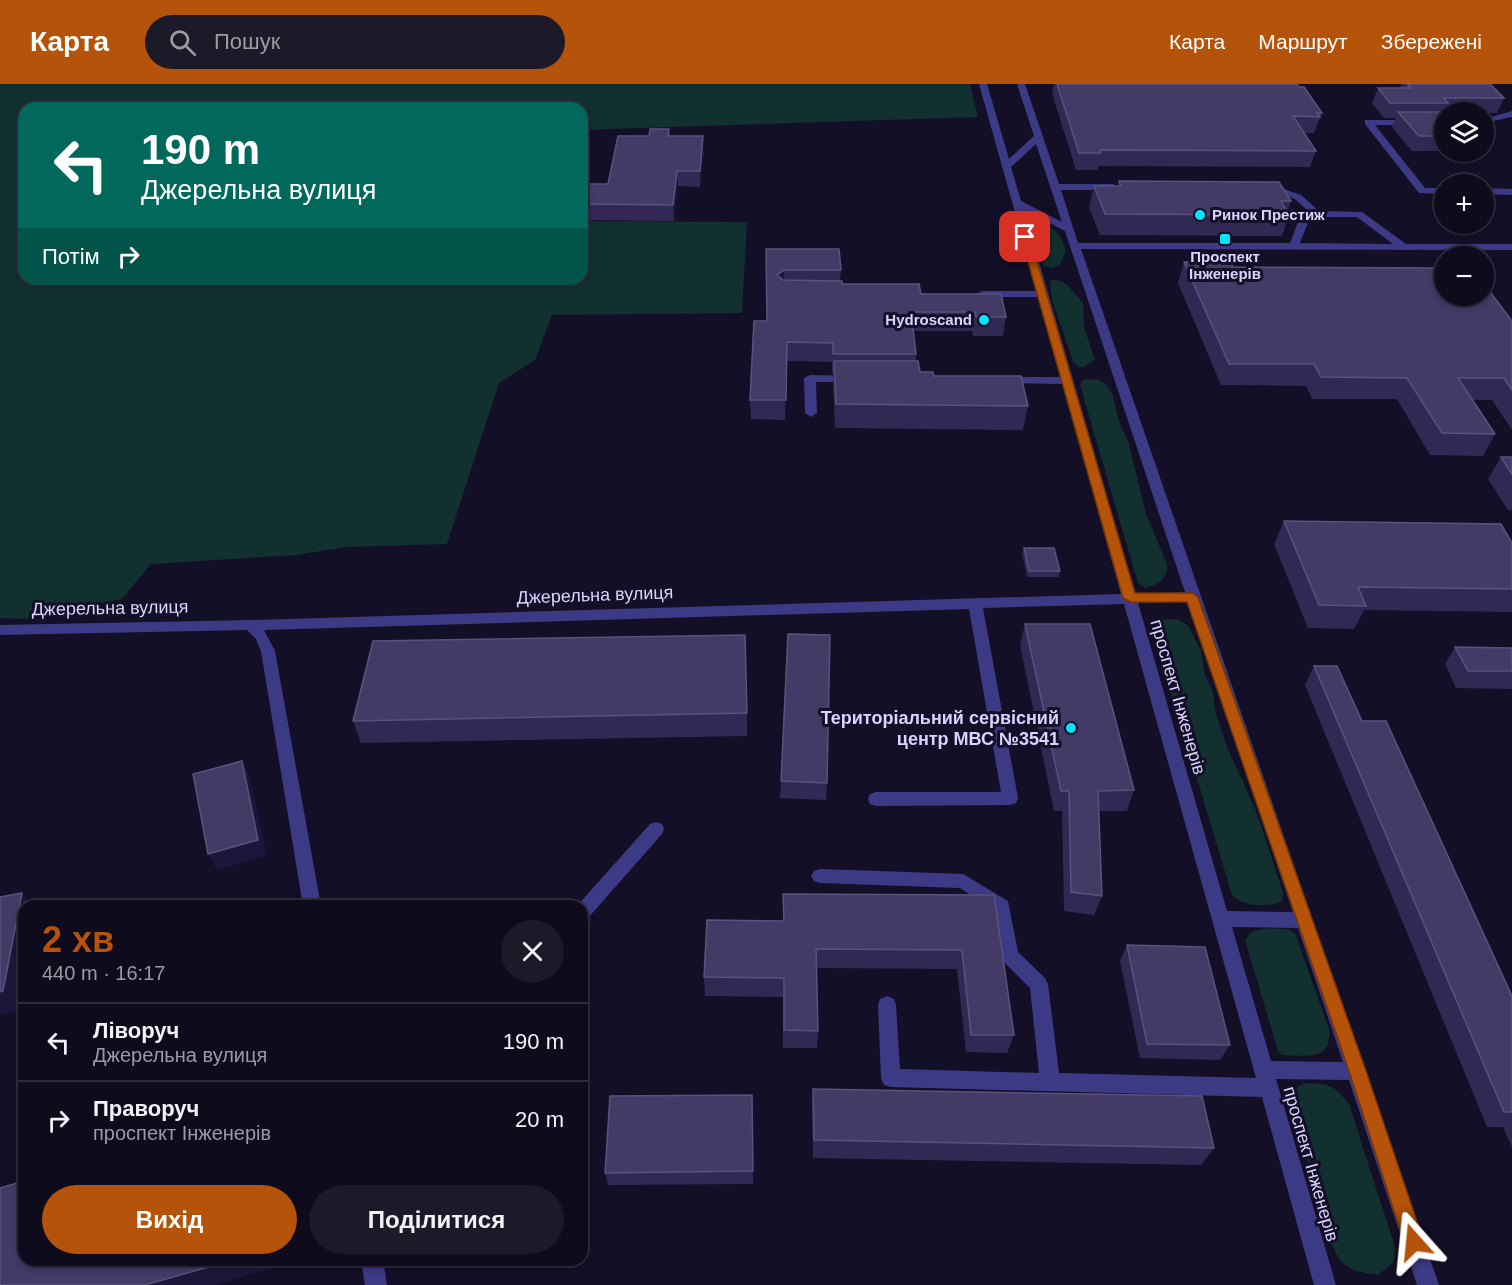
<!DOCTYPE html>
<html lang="uk">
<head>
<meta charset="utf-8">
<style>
  body { margin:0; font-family:Helvetica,sans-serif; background:#1c1929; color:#f1f3f6; height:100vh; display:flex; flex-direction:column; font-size:22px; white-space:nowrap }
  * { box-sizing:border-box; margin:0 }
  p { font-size:20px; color:#9b9ba3 }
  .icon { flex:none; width:33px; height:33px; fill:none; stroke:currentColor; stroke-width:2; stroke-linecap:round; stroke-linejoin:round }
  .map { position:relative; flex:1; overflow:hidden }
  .drawer { position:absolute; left:18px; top:816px; width:570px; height:366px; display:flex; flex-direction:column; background:#0e0b1c; border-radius:18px; box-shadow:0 3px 9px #0003,0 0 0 2px #2e2b3b }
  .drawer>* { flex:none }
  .banner { position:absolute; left:18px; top:18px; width:570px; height:183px; border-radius:18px; box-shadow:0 3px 9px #0003,0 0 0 2px #2e2b3b; background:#00695c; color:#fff; overflow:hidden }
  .fabs { position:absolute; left:1434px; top:18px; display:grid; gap:12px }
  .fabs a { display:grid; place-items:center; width:60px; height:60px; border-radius:50%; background:#0e0b1c; box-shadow:0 3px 9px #0003,0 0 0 2px #2e2b3b; font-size:30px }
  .pin { position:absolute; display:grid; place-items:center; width:51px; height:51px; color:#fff; margin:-26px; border-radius:12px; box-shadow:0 3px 9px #0006 }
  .me { position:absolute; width:66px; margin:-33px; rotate:342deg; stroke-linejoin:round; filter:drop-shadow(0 0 4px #0008) }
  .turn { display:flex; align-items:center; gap:21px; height:126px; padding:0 24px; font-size:27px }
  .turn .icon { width:78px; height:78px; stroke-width:2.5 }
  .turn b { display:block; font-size:42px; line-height:51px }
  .then { display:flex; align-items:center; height:57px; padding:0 24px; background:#0003; gap:12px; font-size:22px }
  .round { display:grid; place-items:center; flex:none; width:63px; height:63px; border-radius:32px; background:#1c1929 }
  .summary { display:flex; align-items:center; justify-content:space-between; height:102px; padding:0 24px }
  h1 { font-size:36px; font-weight:700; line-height:45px; color:#b45309 }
  .action { display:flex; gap:12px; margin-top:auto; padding:12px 24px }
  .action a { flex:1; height:69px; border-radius:36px; background:#b45309; color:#fff; font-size:24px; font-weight:700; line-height:69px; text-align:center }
  .action a+a { background:#1c1929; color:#f1f3f6 }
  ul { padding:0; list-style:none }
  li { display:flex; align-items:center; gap:18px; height:78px; padding:0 24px; border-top:2px solid #2e2b3b }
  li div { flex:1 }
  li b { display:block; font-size:22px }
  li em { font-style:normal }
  header { display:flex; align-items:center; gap:36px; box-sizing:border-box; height:84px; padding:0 30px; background:#b45309; color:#fff }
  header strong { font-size:28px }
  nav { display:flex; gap:33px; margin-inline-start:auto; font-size:21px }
  .search { width:420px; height:54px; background:#1c1929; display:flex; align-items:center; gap:15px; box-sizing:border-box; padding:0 21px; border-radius:33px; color:#9b9ba3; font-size:22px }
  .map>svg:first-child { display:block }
</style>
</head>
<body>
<header>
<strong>Карта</strong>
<div class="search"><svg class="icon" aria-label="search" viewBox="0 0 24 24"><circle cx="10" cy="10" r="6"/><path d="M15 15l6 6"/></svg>Пошук</div>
<nav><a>Карта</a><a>Маршрут</a><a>Збережені</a></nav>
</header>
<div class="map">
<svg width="1512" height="1201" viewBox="0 0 1512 1201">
  <rect width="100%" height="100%" fill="#130f26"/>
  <!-- green -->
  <path fill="#12302f" d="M0 0H970L978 33 582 46V24H24V195H582V137L747 138 742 229 552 231 535 276 499 299 447 460 347 463 296 471 151 480 122 515 25 535 0 534Z
    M1036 141C1055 140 1061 151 1066 167L1060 180 1052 184 1043 182V172L1051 160 1037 150 1034 143Z
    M1052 196 1061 197 1067 201 1083 219 1084 244 1095 275 1084 283H1078L1073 277 1052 216 1050 198Z
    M1097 295 1106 300 1113 312 1119 337 1129 360 1146 430 1167 480C1168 495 1158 501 1145 504L1138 499 1080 301 1083 296Z
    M1172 535 1180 536 1188 542 1201 567 1204 588 1213 609 1216 630 1227 663 1256 727 1283 808 1282 817C1268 824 1243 823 1232 811L1152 545 1157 536Z
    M1288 845 1295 849 1329 945C1332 979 1306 971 1282 971L1278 967 1245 856C1253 841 1272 845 1288 845Z
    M1304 999C1330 1000 1333 1000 1349 1020L1395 1163 1394 1178 1378 1191C1363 1189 1352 1188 1341 1177 1326 1161 1300 1043 1292 1014L1298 1002Z"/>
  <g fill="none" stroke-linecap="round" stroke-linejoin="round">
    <!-- minor -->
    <path fill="#3d3a85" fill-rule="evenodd" d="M979 0H987L1009 75 1034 52 1017 0H1025L1059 100H1113L1118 103 1113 106H1061L1078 159H1290L1301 130 1308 127 1295 115 1266 105 1264 103 1269 100 1301 111 1319 127 1362 128 1406 160H1512V166L1081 165 1439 1201H1417L1349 996 1276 995 1336 1201H1314L1262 1013 891 1003 884 1001 881 994 878 921 880 915 887 912 894 915 896 921 900 985 1039 989 1030 904 1004 878 994 826 960 804 820 799 814 797 811 792 814 787 820 785 963 790 1008 817 1018 868 1045 894 1048 900 1059 989 1256 994 1124 520 983 524 1018 714 1016 719 1010 721 876 722 870 720 868 715 870 710 876 708H1001L969 525 264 546 275 567 321 822H303L261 567 256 555 247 546 0 551V541L251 536 1121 510 1063 300 1004 299 998 296 1004 293H1061L1038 213H982L977 210 982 207H1037ZM1036 60 1062 138 1021 117 1011 83ZM1024 126 1065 147 1185 508 1135 510ZM1310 133H1357L1393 160 1300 159ZM1188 518 1293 828 1227 827 1138 519ZM1232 843 1298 844 1343 978 1271 977Z
      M1512 27V33L1484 39V35Z
      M1365 36H1444V41H1375L1425 104H1444V110L1419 109 1365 40Z
      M1484 104 1512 105V111L1484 110Z
      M810 291 854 292 860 295 854 298H816L817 329 811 333 805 329 804 294Z
      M656 738 662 740 664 745 662 750 588 834 582 837V822H577L650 740Z
      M361 1176H383L387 1201H365Z"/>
  </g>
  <!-- wall -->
  <path fill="#312854" d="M1054 0H1297L1322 29 1314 49H1304L1316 67 1310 83 1098 82V86H1076L1052 9Z
    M1401 0H1490L1504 14 1497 29 1444 28V67H1412L1392 43 1396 34H1384L1372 19 1378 4H1399Z
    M669 45 670 52 704 67 700 103 678 102 674 137 582 136V100H608L649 52Z
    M1119 97 1291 117 1287 128 1289 131 1282 152 1100 151 1089 123 1094 102H1118Z
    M766 165 841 186 840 197 842 200 921 210 1006 233 1003 252H973L972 247H914L916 270V277L920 288 934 292 1028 322 1023 346 835 344 833 300V289H832V278L786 277 785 336 751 335 750 316 767 237Z
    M1184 178 1233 183 1512 237V346L1492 316H1473L1495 350 1483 372 1430 371 1397 315H1312L1306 302 1221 301 1178 199Z
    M1501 373H1512V426H1508L1488 395Z
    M1284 437 1512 459V528L1364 526 1354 545 1308 544 1274 460Z
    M1024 464 1060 487 1059 493H1027L1022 469Z
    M1025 540 1134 706 1127 727H1099L1102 812 1094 831 1064 827 1062 727H1054L1020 561Z
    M1455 563 1512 564V605L1456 604 1445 580Z
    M1314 582 1362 637 1512 912V1063L1503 1043H1487L1305 601Z
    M747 629V652L361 659 353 637Z
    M781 697 827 699 826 716 780 714Z
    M783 810 994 811 1014 951 1007 969 966 968 957 885 817 884 818 947 817 964H783V913L705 912 704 893 783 837Z
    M1127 861 1230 961 1220 976 1140 974 1120 877Z
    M813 1005 1214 1064 1201 1081 813 1074 812 1023Z
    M752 1011 753 1100 608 1101 605 1089Z"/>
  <!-- shaded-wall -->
  <path fill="#1d163a" d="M703 52 704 67 700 103V87Z
    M677 87 678 102 674 137 673 121Z
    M784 186V205L777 191Z
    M242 677 250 694 267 772 217 786 208 770Z
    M22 809 33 822H24V916L22 927 0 931V908Z
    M233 1176H301L214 1201H145Z"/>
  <!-- building -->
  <path fill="#433a66" stroke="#5a527e" stroke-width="1.5" d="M1057 0H1297L1299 3H1304L1322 29H1317L1320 33 1293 32 1316 67 1100 66 1101 69H1079Z
    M1407 0H1490L1504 14H1444L1448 19H1390L1378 4H1411Z
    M1453 24 1457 28H1444V52H1419L1398 28H1450Z
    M650 45H669L668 52H703L700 87H677L673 121 582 120V100H608L618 52H649Z
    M1119 97 1279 98 1291 117H1281L1289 131 1105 130 1094 102H1121Z
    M766 165H839L841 186H784L777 191 783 196 842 197V200H919L921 210H1001L1006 233H976L975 228H911L916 270H833V259L787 258 786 316H750L754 237H767Z
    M1184 178 1231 179 1233 183 1444 184V212H1484V200L1512 237V306L1504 294H1458L1495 350 1442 349 1407 294 1321 293 1314 280H1229Z
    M834 277H918L920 288H933L934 292H1021L1028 322 836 320Z
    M1501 373H1512V390Z
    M1284 437 1501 440 1512 459V505L1358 503 1366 522 1319 521Z
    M1024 464H1054L1060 487H1029Z
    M1025 540H1090L1134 706 1098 707 1102 812 1071 808 1069 707H1061Z
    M788 550 830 551 827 699 781 697Z
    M745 551 747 629 353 637 373 557Z
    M1455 563 1512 564V587H1468Z
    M1314 582H1337L1362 637H1386L1512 912V1028H1504Z
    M242 677 258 756 208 770 193 690Z
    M22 809 3 907 0 908V813Z
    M783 810 994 811 1014 951H971L962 866 816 865 818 947 784 946V894L704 893 707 836 784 837Z
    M1127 861 1205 863 1230 961 1147 960Z
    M813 1005 1202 1012 1214 1064 814 1056Z
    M752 1011 753 1087 605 1089 610 1012Z
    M24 1097V1176H233L145 1201H0V1104Z"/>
  <!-- route -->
  <path fill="#b45309" stroke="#753606" stroke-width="1.5" d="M1025 150 1030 153 1135 509H1192L1198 513 1366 987 1424 1158 1421 1165 1414 1168 1407 1165 1404 1158 1349 987 1187 518H1130L1123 514 1021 153Z"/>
  <!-- markers -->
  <g fill="#00e5ff" stroke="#130f26" stroke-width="2">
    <circle cx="1200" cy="131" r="6"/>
    <rect x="1219" y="149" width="12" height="12" rx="3"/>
    <circle cx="984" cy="236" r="6"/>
    <circle cx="1071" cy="644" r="6"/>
  </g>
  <g text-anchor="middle" stroke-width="6" stroke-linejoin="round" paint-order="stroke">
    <!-- far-poi labels -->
    <g font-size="15" font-weight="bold" fill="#d9d4ff" stroke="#130f26" text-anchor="start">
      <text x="1212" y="136">Ринок Престиж</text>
      <text x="1225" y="178" text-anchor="middle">Проспект<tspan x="1225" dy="17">Інженерів</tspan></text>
      <text x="972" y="241" text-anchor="end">Hydroscand</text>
    </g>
    <!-- street labels -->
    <g font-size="18" fill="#d9d4ff" stroke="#130f26">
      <text transform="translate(595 511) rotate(-2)" y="6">Джерельна вулиця</text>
      <text transform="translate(110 524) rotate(-1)" y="6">Джерельна вулиця</text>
      <text transform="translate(1178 613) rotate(74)" y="6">проспект Інженерів</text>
      <text transform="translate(1311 1080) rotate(74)" y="6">проспект Інженерів</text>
    </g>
    <!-- poi labels -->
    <g font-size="18" font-weight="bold" fill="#d9d4ff" stroke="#130f26" text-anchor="end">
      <text x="1059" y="640">Територіальний сервісний<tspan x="1059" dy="21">центр МВС №3541</tspan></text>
    </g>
  </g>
</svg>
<div class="fabs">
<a><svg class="icon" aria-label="layers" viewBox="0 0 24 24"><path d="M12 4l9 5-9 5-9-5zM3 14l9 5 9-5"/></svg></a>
<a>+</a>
<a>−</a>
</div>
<div class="pin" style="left:1025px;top:153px;background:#d93025"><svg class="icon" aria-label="arrive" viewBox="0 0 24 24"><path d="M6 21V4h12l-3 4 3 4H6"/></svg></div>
<svg class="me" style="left:1414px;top:1158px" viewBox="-20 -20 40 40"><path d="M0-17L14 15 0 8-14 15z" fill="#b45309" stroke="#fff" stroke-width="4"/></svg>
<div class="banner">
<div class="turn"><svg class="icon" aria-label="left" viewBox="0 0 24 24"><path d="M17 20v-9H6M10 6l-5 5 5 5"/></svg><div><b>190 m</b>Джерельна вулиця</div></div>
<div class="then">Потім<svg class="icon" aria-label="right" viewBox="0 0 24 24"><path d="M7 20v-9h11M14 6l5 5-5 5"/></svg></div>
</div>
<section class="drawer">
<div class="summary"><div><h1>2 хв</h1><p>440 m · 16:17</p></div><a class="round"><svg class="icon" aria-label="close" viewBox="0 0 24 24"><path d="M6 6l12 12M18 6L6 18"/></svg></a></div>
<ul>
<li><svg class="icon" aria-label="left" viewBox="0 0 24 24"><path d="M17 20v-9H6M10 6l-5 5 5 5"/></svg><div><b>Ліворуч</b><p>Джерельна вулиця</p></div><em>190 m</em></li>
<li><svg class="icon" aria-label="right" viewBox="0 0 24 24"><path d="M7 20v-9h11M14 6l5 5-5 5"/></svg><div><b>Праворуч</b><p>проспект Інженерів</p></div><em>20 m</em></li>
</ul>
<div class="action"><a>Вихід</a><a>Поділитися</a></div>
</section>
</div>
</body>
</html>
